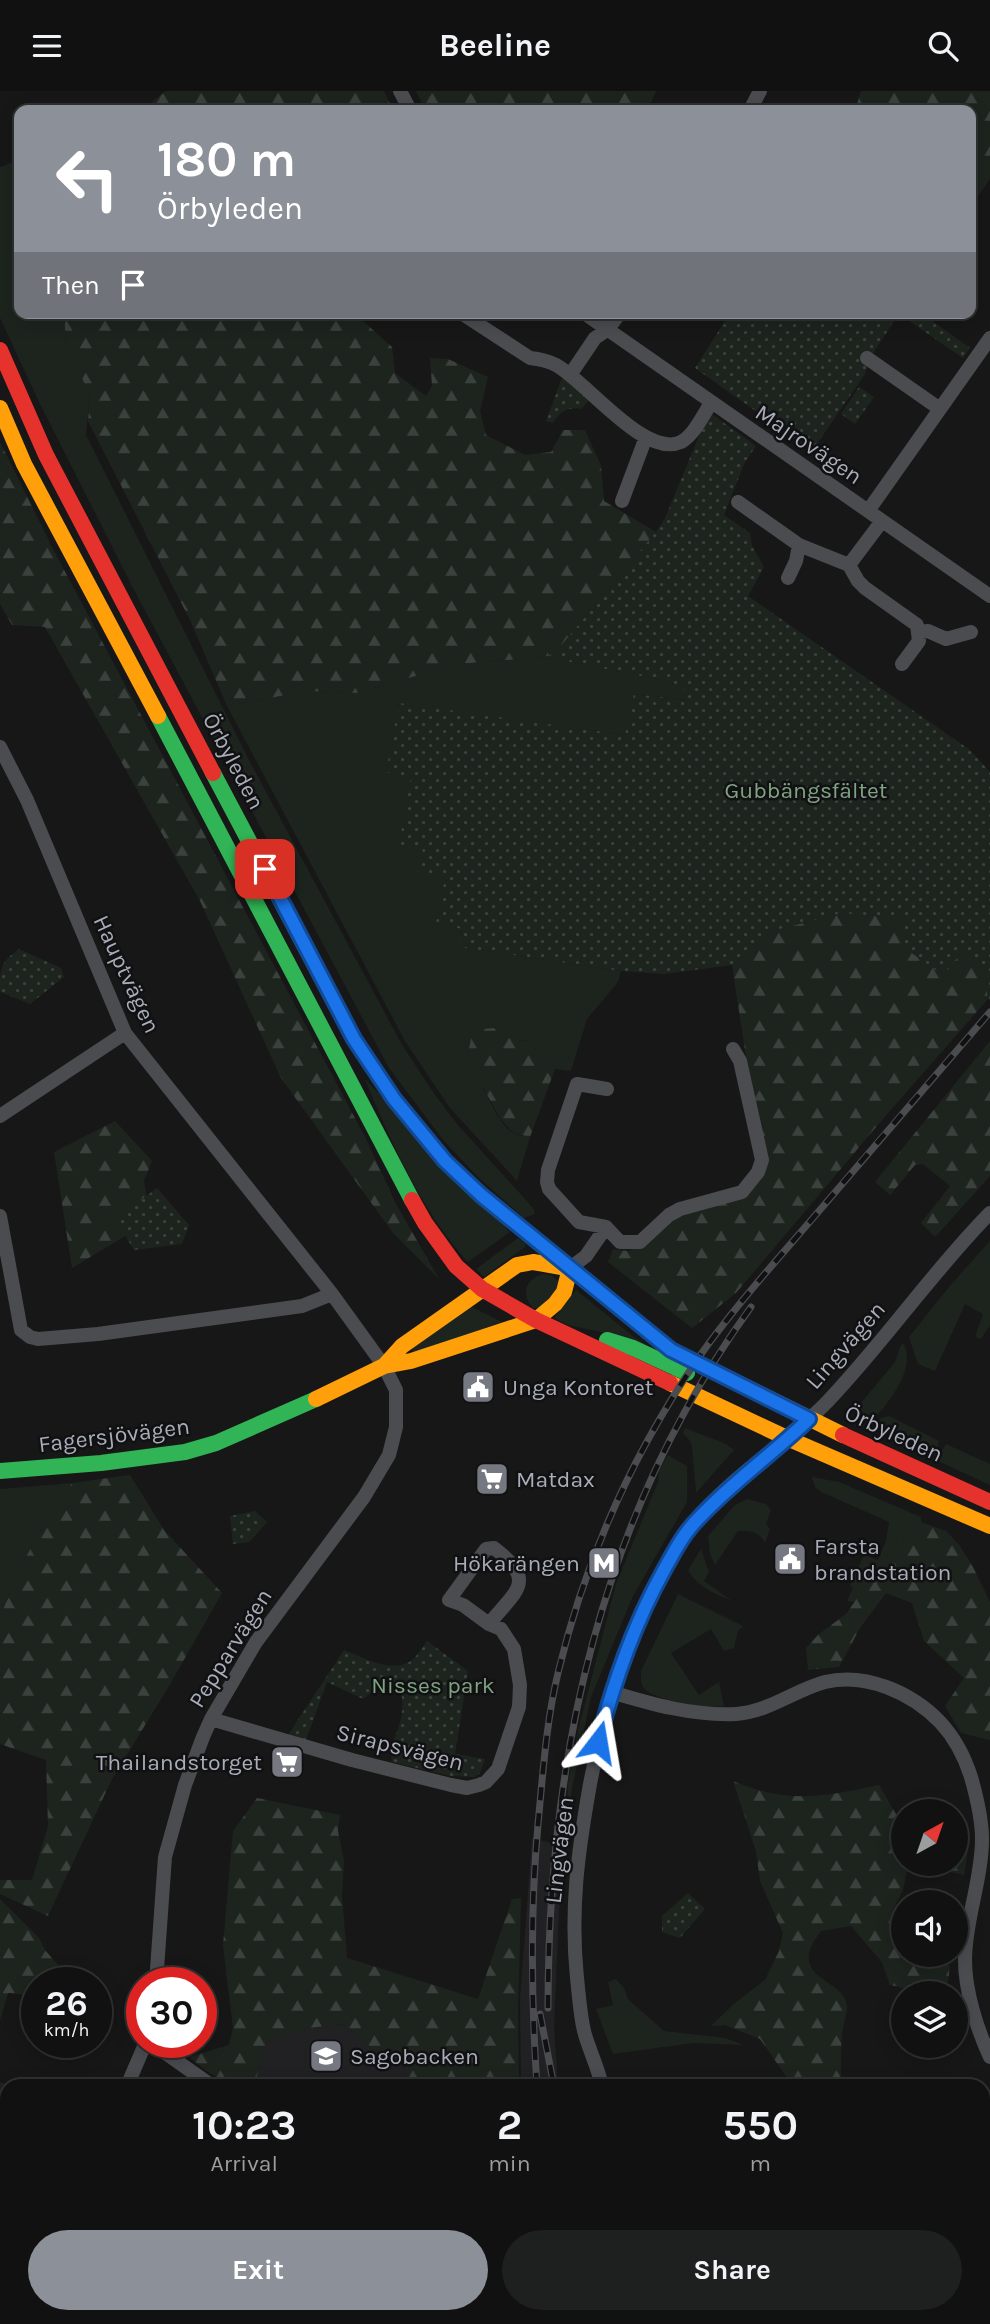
<!DOCTYPE html>
<html lang="en">
<head>
<meta charset="utf-8">
<style>
  body { margin:0; font-family:Karla,sans-serif; background:#1e1f1f; color:#f1f3f6; height:100vh; display:flex; flex-direction:column; font-size:26px; white-space:nowrap }
  * { box-sizing:border-box; margin:0 }
  p { font-size:23px; color:#9c9d9f }
  .icon { flex:none; width:38px; height:38px; fill:none; stroke:currentColor; stroke-width:2; stroke-linecap:round; stroke-linejoin:round }
  .map { position:relative; flex:1; overflow:hidden }
  .sheet { position:absolute; left:0px; top:1988px; width:990px; height:245px; display:flex; flex-direction:column; background:#111; border-radius:21px 21px 0 0; box-shadow:0 4px 18px #0003,0 0 0 2px #303131 }
  .sheet>* { flex:none }
  .banner { position:absolute; left:14px; top:14px; width:962px; height:214px; border-radius:14px; box-shadow:0 4px 18px #0003,0 0 0 2px #303131; background:#8c9099; color:#fff; overflow:hidden }
  .needle { width:46px; rotate:40deg }
  .buttons { position:absolute; left:891px; top:1708px; display:grid; gap:14px }
  .buttons a { display:grid; place-items:center; width:77px; height:77px; border-radius:50%; background:#111; box-shadow:0 4px 18px #0003,0 0 0 2px #303131; font-size:35px }
  .speed { position:absolute; left:21px; top:1876px; display:flex; gap:14px; font-size:35px; font-weight:700; text-align:center }
  .speed>* { display:grid; place-content:center; width:91px; height:91px; border-radius:50%; background:#111; box-shadow:0 4px 18px #0003,0 0 0 2px #303131; line-height:1 }
  .speed small { font-size:18px; font-weight:400 }
  .speed .limit { border:10px solid #d22; background:#fff; color:#111 }
  .pin { position:absolute; display:grid; place-items:center; width:60px; height:60px; color:#fff; margin:-30px; border-radius:14px; box-shadow:0 4px 10px #0006 }
  .me { position:absolute; width:77px; margin:-38px; rotate:14deg; stroke-linejoin:round; filter:drop-shadow(0 0 5px #0008) }
  .turn { display:flex; align-items:center; gap:24px; height:147px; padding:0 28px; font-size:32px }
  .turn .icon { width:91px; height:91px; stroke-width:2.5 }
  .turn b { display:block; font-size:49px; line-height:60px }
  .then { display:flex; align-items:center; height:66px; padding:0 28px; background:#0003; gap:14px; font-size:26px }
  .eta { display:flex; justify-content:space-evenly; align-items:center; height:119px; text-align:center }
  .eta b { font-size:42px; font-weight:700; line-height:49px }
  .cta { display:flex; gap:14px; margin-top:auto; padding:14px 28px }
  .cta a { flex:1; height:80px; border-radius:42px; background:#8c9099; color:#fff; font-size:28px; font-weight:700; line-height:80px; text-align:center }
  .cta a+a { background:#1e1f1f; color:#f1f3f6 }
  header { display:flex; justify-content:space-between; align-items:center; height:91px; padding:0 28px; background:#111; font-size:32px; font-weight:700 }
  .map>svg:first-child { display:block }
</style>
</head>
<body>
<header><svg class="icon" aria-label="menu" viewBox="0 0 24 24"><path d="M4 6h16M4 12h16M4 18h16"/></svg>Beeline<svg class="icon" aria-label="search" viewBox="0 0 24 24"><circle cx="10" cy="10" r="6"/><path d="M15 15l6 6"/></svg></header>
<div class="map">
<svg width="990" height="2233" viewBox="0 0 990 2233">
  <defs>
    <pattern id="forest-firs" width="22" height="20" patternUnits="userSpaceOnUse" patternTransform="scale(1.75)"><rect width="22" height="20" fill="#1d241e"/><path d="M5 1l3.5 6h-7zM16 11l3.5 6h-7z" fill="#3b413d"/></pattern>
    <pattern id="park-dots" width="8" height="8" patternUnits="userSpaceOnUse" patternTransform="scale(1.75)"><rect width="8" height="8" fill="#1d241e"/><path d="M2 2h.1M6 6h.1" fill="none" stroke="#3b413d" stroke-width="1.8" stroke-linecap="round"/></pattern>
  </defs>
  <rect width="100%" height="100%" fill="#171717"/>
  <!-- built -->
  <path fill="#212123" d="M532 1747 562 1755 554 1934 558 1995H521L520 1909Z
    M343 1933 377 1962 400 1968 408 1985 405 1995H254L267 1951 309 1937Z"/>
  <!-- grass -->
  <path fill="#1d241e" d="M19 69V222H64L66 254 90 304 86 344 249 669 401 952 435 1004 457 1033 533 1117 535 1123 524 1127 478 1086 444 1050 389 977 132 495 39 311 0 227V76Z
    M545 566 666 590 683 596 688 609 634 603 626 644 398 613 423 758 445 787 462 838 460 856 621 880 618 891 587 928 571 980 555 978 528 950 515 949 494 937 468 962C476 980 496 1032 513 1042 517 1044 525 1045 530 1046L517 1090 450 1017 405 950 227 615 307 600 356 602 458 573Z
    M365 988 510 1141 468 1171C424 1124 389 1048 365 988Z
    M518 1147 526 1153 525 1156 484 1186 476 1178Z
    M990 1150V1234L981 1248 975 1246 983 1223 965 1213 935 1280 918 1273 909 1246 949 1196Z
    M543 1183 551 1184 562 1193 541 1217H533C520 1203 526 1188 543 1183Z
    M576 1199 634 1246 656 1259 620 1245 568 1234 554 1227Z
    M470 1215 502 1231 414 1262 411 1257Z
    M903 1252C918 1277 887 1314 871 1331L858 1320 861 1312 895 1271 900 1256Z
    M889 1325 939 1350 935 1367 909 1349 876 1334 881 1327Z
    M685 1337 726 1353 734 1359 696 1402 692 1356 690 1350 683 1342Z
    M946 1353 990 1373V1394L936 1369Z
    M668 1364 687 1375V1411L633 1505 591 1606 566 1727 568 1692 578 1639 616 1493 658 1391 659 1379Z
    M812 1386 839 1391 921 1426V1431L906 1438 855 1511 847 1510 853 1497 850 1494 864 1464 878 1469 886 1450 889 1431 821 1401 815 1396Z
    M72 1392 51 1422 15 1485 0 1528V1398Z
    M747 1408 766 1413 771 1419 766 1433 770 1438 765 1452C759 1440 751 1440 738 1440L715 1474 710 1463 708 1445 735 1414Z
    M701 1458 709 1481 704 1490 732 1510C714 1502 698 1497 688 1479Z
    M678 1503 743 1535 738 1540 734 1557 724 1560 711 1538 671 1562 699 1604 719 1591 724 1615C709 1618 660 1610 647 1600 640 1595 641 1587 641 1580Z
    M616 1888 624 1897 628 1908 664 1940 725 1947 744 1954 693 1952 613 1963 596 1918 613 1914 608 1891Z"/>
  <!-- forest -->
  <path fill="url(#forest-firs)" d="M166 0H384L393 19H141Z
    M416 0H656L648 19H425Z
    M861 0H990V88L971 115V19H855Z
    M64 222H354L392 256 395 282 426 305 432 295 430 267 448 268 488 286 480 320 486 344 525 364 551 361 563 339H585L601 375 604 410 656 441 555 562 545 566 458 573 356 602 307 600 227 615 190 529 88 330 90 304 66 254Z
    M0 351 53 458 366 1048 396 1113 439 1188 393 1142 281 987 200 810 45 536 12 534 0 513Z
    M841 822 896 825 928 831 985 875 988 908 882 1029 736 1202 692 1237 608 1171 613 1158 628 1160 639 1156 673 1126 732 1108 763 1077 732 874 772 840Z
    M494 937 515 949 528 950 555 978 530 1046 513 1042 500 1027 480 991 468 962 473 939Z
    M990 950V1085L935 1146 921 1132 950 1095 923 1073 915 1074 890 1104 875 1091Z
    M115 1030 152 1070 144 1090 148 1115 130 1142 72 1177 54 1061Z
    M130 1384 164 1439 222 1502 169 1595 112 1688 48 1825 0 1803V1789H32L48 1735 46 1669 0 1653V1528L15 1485 51 1422 72 1392Z
    M921 1431 946 1440 959 1454 973 1476 990 1511V1649L961 1642 945 1615 964 1587 924 1550 912 1512 886 1502 860 1537 839 1576 808 1579 806 1557 818 1544 846 1523 906 1438Z
    M733 1690C788 1713 823 1706 879 1694L903 1735V1773H910C905 1780 906 1787 904 1795 900 1809 887 1823 892 1838 897 1850 903 1848 903 1864H949C949 1872 951 1890 945 1896 935 1906 903 1897 890 1894L882 1871 851 1835 821 1840C783 1889 844 1886 847 1915 847 1922 844 1930 843 1937 840 1955 841 1975 841 1993L947 1995H793L760 1948 725 1934 711 1935 734 1913 765 1889 779 1860 783 1842 760 1790 756 1760Z
    M257 1707 340 1724 338 1740 344 1770 342 1805 347 1867 478 1908 512 1808 521 1807 518 1924 519 1995H405L408 1985 400 1968 377 1962 343 1933 309 1937 267 1951 254 1995C225 1995 211 1984 189 1966L229 1954 233 1937 223 1854 233 1740Z
    M968 1731 967 1767 964 1784 916 1773H956V1739Z
    M0 1808 39 1847 45 1859 64 1881 58 1887 61 1892H37V1905L8 1902 0 1929Z
    M0 1991 10 1995H7V2061L0 2075Z
    M88 2226H160L154 2233H82Z
    M217 2226H384L381 2233H226Z"/>
  <!-- park -->
  <path fill="url(#park-dots)" d="M730 222H921L970 257 963 267 899 223 869 268 865 283 812 360 695 277Z
    M563 284 589 309 581 318C566 316 561 320 553 332L546 330Z
    M859 296 874 306 855 333 841 323Z
    M709 321 756 355 744 373 724 424 750 442 752 455 764 476 748 505 970 659 990 681V910L988 908 985 875 964 859 943 884 903 856 906 827 841 822 772 840 732 874 664 883 621 880 459 856 462 838 436 832 445 787 418 781 423 758 399 753 411 686 386 681 399 612 625 644 634 603 687 609 683 596 666 590 545 566 555 562 656 441 665 427Z
    M19 858 61 877 64 886 30 913 0 901C0 877 0 872 19 858Z
    M157 1097 189 1134 182 1153 134 1159 115 1128Z
    M255 1420 267 1431 249 1451 233 1453 230 1425Z
    M427 1550 468 1580 455 1663 485 1668 480 1682 475 1686 450 1685 392 1671C388 1648 408 1632 401 1601L393 1595H380L363 1608 327 1591 306 1649 288 1644 344 1559C362 1566 389 1582 409 1571 416 1567 422 1557 427 1550Z
    M688 1802 705 1818 680 1847 662 1841V1825Z"/>
  <g fill="none" stroke-linecap="round" stroke-linejoin="round">
    <!-- street -->
    <path stroke="#4b4c50" stroke-width="14" d="M400 0 410 19
      M750 19 760 0
      M461 222 530 267C540 268 548 270 556 274 586 290 645 368 681 351 694 344 703 324 711 312
      M584 222 990 505
      M867 267 940 318
      M570 284 595 247 607 239 620 222
      M622 410 646 346
      M738 411 799 454 849 474 858 490 865 497 917 534 919 550 902 573
      M868 420 990 247
      M849 474 882 430
      M788 487 796 470 799 454
      M919 541 928 540 946 548 971 541
      M0 656 27 709 125 942 332 1203 384 1275 396 1299V1336L389 1364 364 1406 256 1551 211 1628 203 1646 185 1694 165 1766 156 1892
      M607 998 577 993 548 1079 547 1091 549 1098 579 1131 606 1136 620 1151H640L669 1124 680 1118 742 1101 758 1081 762 1069 740 970 733 958
      M0 1025 125 942
      M0 1125 21 1239 30 1246 38 1248 98 1243 302 1215 332 1203
      M570 1177 586 1165 606 1136
      M611 1601C651 1613 693 1625 736 1623 768 1621 795 1599 825 1591 866 1581 912 1602 940 1631 954 1646 965 1667 971 1686 977 1707 982 1727 982 1748 982 1789 965 1829 965 1869 965 1900 977 1938 990 1966
      M211 1628 352 1669 451 1694 467 1697 479 1694 486 1691 498 1678 519 1616 520 1594 514 1558 501 1538 489 1533 463 1514 449 1509 486 1458 494 1457C538 1491 516 1499 489 1533
      M150 1951 212 1995
      M127 1995 146 1951
      M602 1995C598 1976 589 1959 584 1940 580 1923 579 1904 577 1887 570 1818 578 1761 590 1693 604 1620 625 1550 661 1484 671 1466 682 1447 695 1430 732 1384 787 1353 828 1310 885 1250 932 1181 990 1122
      M0 2186 7 2177
      M658 2226 660 2233
      M474 2233 476 2226"/>
    <!-- fast -->
    <path stroke="#30b455" stroke-width="16" d="M158 625 412 1109
      M213 682 354 948 394 1008 445 1070 480 1104 528 1143
      M607 1249 633 1257 687 1282
      M0 1380 101 1372 185 1361 216 1352 316 1308"/>
    <!-- slow -->
    <path stroke="#ff9f0a" stroke-width="16" d="M0 317 24 373 158 625
      M528 1143 671 1259 843 1344
      M384 1275 402 1255 517 1174 533 1171 567 1177
      M670 1292 789 1348 990 1435
      M316 1308 384 1275 411 1270 536 1229 555 1213 564 1201 570 1177"/>
    <!-- jam -->
    <path stroke="#e5322d" stroke-width="16" d="M0 259 46 364 213 682
      M412 1109 425 1132 456 1175 482 1198 536 1229 670 1292
      M843 1344 990 1411"/>
    <defs>
      <path id="rail" d="M548 1917C548 1665 601 1423 751 1216
        M540 1923 554 1995
        M537 1995C531 1906 530 1822 538 1733 543 1682 546 1632 558 1582 585 1469 633 1362 699 1266 735 1215 778 1168 819 1120 876 1053 933 987 990 921
        M565 2226V2233
        M589 2226 590 2233"/>
    </defs>
    <!-- rail casing -->
    <use href="#rail" stroke="#4b4c4f" stroke-width="7"/>
    <!-- rail -->
    <use href="#rail" stroke="#111113" stroke-width="4.5" stroke-dasharray="13" stroke-linecap="butt"/>
  </g>
  <g fill="none" stroke-linecap="round" stroke-linejoin="round">
    <defs>
      <path id="route" d="M265 778 354 948 394 1008 445 1070 481 1104 671 1259 809 1328C773 1363 732 1391 698 1428 683 1443 673 1463 663 1481 633 1535 614 1591 598 1651"/>
    </defs>
    <!-- route casing -->
    <use href="#route" stroke="#114b97" stroke-width="18"/>
    <!-- route -->
    <use href="#route" stroke="#1a73e8" stroke-width="12"/>
  </g>
  <!-- icons -->
  <defs>
    <symbol id="civic-square" viewBox="-11 -11 22 22"><rect x="-9" y="-9" width="18" height="18" rx="4" fill="#757880" stroke="#111113"/><path d="M-.6-6.5H3V-4.5H.6V-3L4-1V1h2V6H-6V1h2V-1L-.6-3ZM-1.2 2.5V6h2.4V2.5Z" fill="#fff"/></symbol>
    <symbol id="supermarket-square" viewBox="-11 -11 22 22"><rect x="-9" y="-9" width="18" height="18" rx="4" fill="#757880" stroke="#111113"/><path d="M-6-5.5h2.5l.6 2H6L4.5 2H-2.5L-4.4-4H-6ZM-1.5 3.2a1.3 1.3 0 1 0 .1 0ZM3 3.2a1.3 1.3 0 1 0 .1 0Z" fill="#fff"/></symbol>
    <symbol id="metro-square" viewBox="-11 -11 22 22"><rect x="-9" y="-9" width="18" height="18" rx="4" fill="#757880" stroke="#111113"/><path d="M-5.5 5V-5H-3L0 0L3-5H5.5V5H3V-.5L0 4L-3-.5V5Z" fill="#fff"/></symbol>
    <symbol id="school-square" viewBox="-11 -11 22 22"><rect x="-9" y="-9" width="18" height="18" rx="4" fill="#757880" stroke="#111113"/><path d="M0-5L7-2L0 1L-7-2ZM-4 1L0 2.5L4 1V4Q0 6-4 4Z" fill="#fff"/></symbol>
  </defs>
  <g fill-rule="evenodd">
    <use href="#civic-square" x="459" y="1277" width="38" height="38"/>
    <use href="#supermarket-square" x="473" y="1369" width="38" height="38"/>
    <use href="#civic-square" x="771" y="1449" width="38" height="38"/>
    <use href="#metro-square" x="585" y="1453" width="38" height="38"/>
    <use href="#supermarket-square" x="268" y="1652" width="38" height="38"/>
    <use href="#school-square" x="307" y="1946" width="38" height="38"/>
  </g>
  <g text-anchor="middle" stroke-width="5" stroke-linejoin="round" paint-order="stroke">
    <!-- street labels -->
    <g font-size="23" fill="#a8adb8" stroke="#111113">
      <text transform="translate(809 353) rotate(34)" y="8">Majrovägen</text>
      <text transform="translate(234 670) rotate(62)" y="8">Örbyleden</text>
      <text transform="translate(127 883) rotate(65)" y="8">Hauptvägen</text>
      <text transform="translate(845 1254) rotate(-49)" y="8">Lingvägen</text>
      <text transform="translate(894 1342) rotate(25)" y="8">Örbyleden</text>
      <text transform="translate(114 1344) rotate(-7)" y="8">Fagersjövägen</text>
      <text transform="translate(230 1557) rotate(-58)" y="8">Pepparvägen</text>
      <text transform="translate(400 1656) rotate(14)" y="8">Sirapsvägen</text>
      <text transform="translate(559 1759) rotate(-83)" y="8">Lingvägen</text>
    </g>
    <!-- park labels -->
    <g font-size="23" fill="#7fa381" stroke="#111113">
      <text x="806" y="707">Gubbängsfältet</text>
      <text x="433" y="1602">Nisses park</text>
    </g>
    <!-- poi labels -->
    <g font-size="23" fill="#a8adb8" stroke="#111113" text-anchor="start">
      <text x="503" y="1304">Unga Kontoret</text>
      <text x="516" y="1396">Matdax</text>
      <text x="814" y="1463">Farsta<tspan x="814" dy="26">brandstation</tspan></text>
      <text x="580" y="1480" text-anchor="end">Hökarängen</text>
      <text x="262" y="1679" text-anchor="end">Thailandstorget</text>
      <text x="350" y="1973">Sagobacken</text>
    </g>
  </g>
</svg>
<div class="buttons">
<a><svg class="needle" viewBox="-14 -14 28 28"><path d="M0-13l5 13h-10z" fill="#e53935"/><path d="M0 13l5-13h-10z" fill="#9c9d9f"/></svg></a>
<a><svg class="icon" aria-label="sound" viewBox="0 0 24 24"><path d="M4 9h4l5-4v14l-5-4H4zM17 9q2 3 0 6"/></svg></a>
<a><svg class="icon" aria-label="layers" viewBox="0 0 24 24"><path d="M12 4l9 5-9 5-9-5zM3 14l9 5 9-5"/></svg></a>
</div>
<div class="speed"><div>26<small>km/h</small></div><div class="limit">30</div></div>
<div class="pin" style="left:265px;top:778px;background:#d93025"><svg class="icon" aria-label="arrive" viewBox="0 0 24 24"><path d="M6 21V4h12l-3 4 3 4H6"/></svg></div>
<svg class="me" style="left:598px;top:1651px" viewBox="-20 -20 40 40"><path d="M0-17L14 15 0 8-14 15z" fill="#1a73e8" stroke="#fff" stroke-width="4"/></svg>
<div class="banner">
<div class="turn"><svg class="icon" aria-label="left" viewBox="0 0 24 24"><path d="M17 20v-9H6M10 6l-5 5 5 5"/></svg><div><b>180 m</b>Örbyleden</div></div>
<div class="then">Then<svg class="icon" aria-label="arrive" viewBox="0 0 24 24"><path d="M6 21V4h12l-3 4 3 4H6"/></svg></div>
</div>
<section class="sheet">
<div class="eta">
<div><b>10:23</b><p>Arrival</p></div>
<div><b>2</b><p>min</p></div>
<div><b>550</b><p>m</p></div>
</div>
<div class="cta"><a>Exit</a><a>Share</a></div>
</section>
</div>
</body>
</html>
